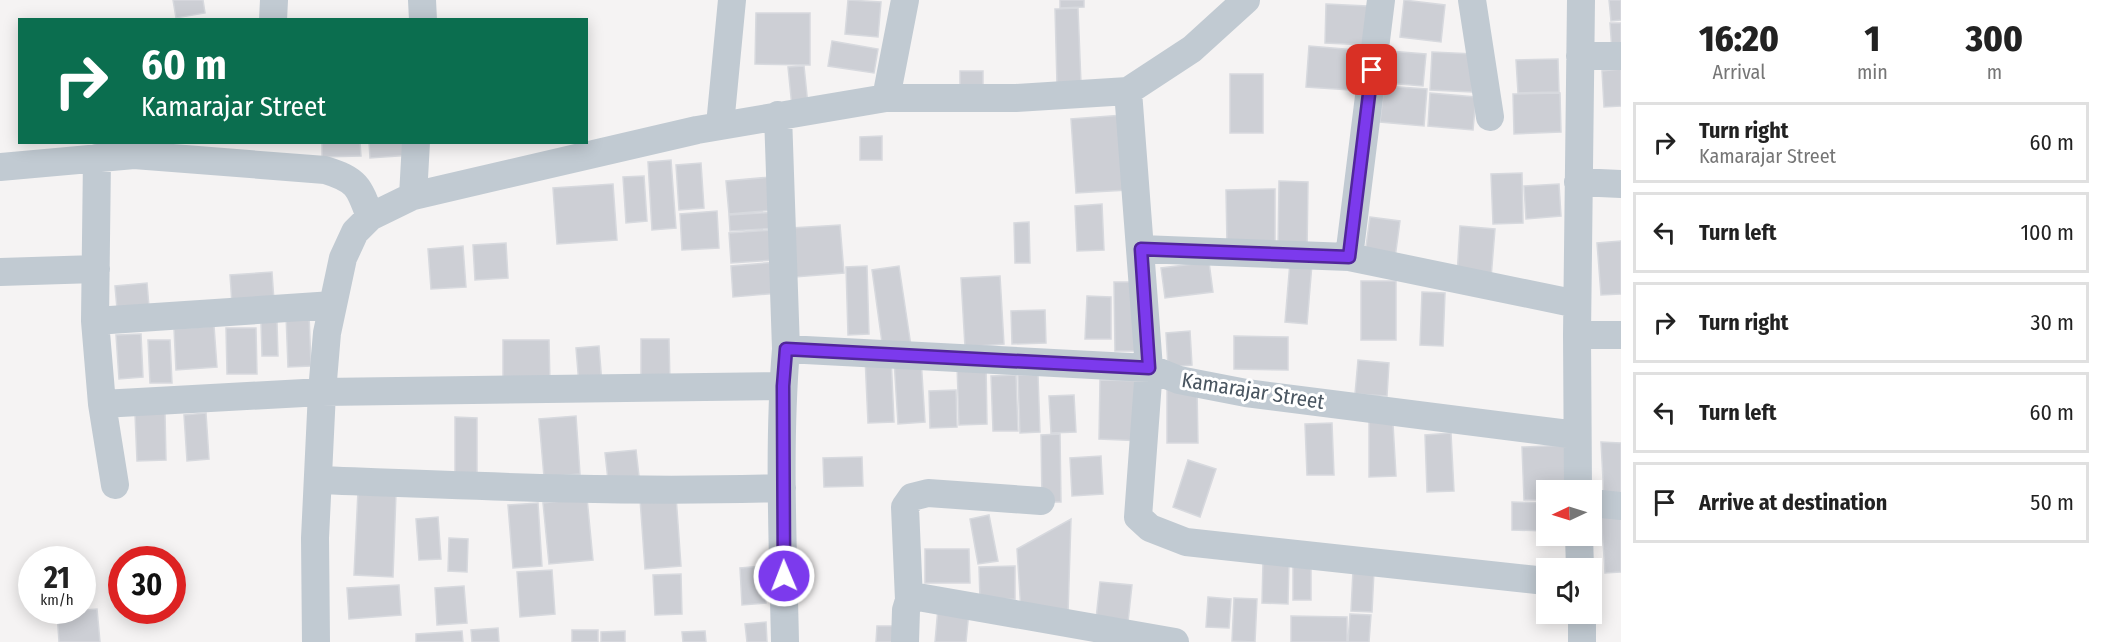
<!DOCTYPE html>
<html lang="en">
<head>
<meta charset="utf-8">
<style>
  body { margin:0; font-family:"Fira Sans Condensed",sans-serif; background:#f2f2f2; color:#222; height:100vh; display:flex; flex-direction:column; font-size:22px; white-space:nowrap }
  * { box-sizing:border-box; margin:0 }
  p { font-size:20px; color:#767676 }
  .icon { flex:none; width:33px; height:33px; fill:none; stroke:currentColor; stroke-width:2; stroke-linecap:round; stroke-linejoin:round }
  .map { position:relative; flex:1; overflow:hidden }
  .side { display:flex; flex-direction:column; background:#fff; width:480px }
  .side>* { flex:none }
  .top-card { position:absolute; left:18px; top:18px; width:570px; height:126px; border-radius:0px; box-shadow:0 3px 15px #0003; background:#0b6e4f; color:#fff; overflow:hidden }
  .needle { width:39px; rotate:266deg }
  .controls { position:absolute; left:1536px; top:480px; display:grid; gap:12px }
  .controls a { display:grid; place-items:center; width:66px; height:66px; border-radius:0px; background:#fff; box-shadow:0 3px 15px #0003; font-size:30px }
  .speed { position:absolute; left:18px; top:546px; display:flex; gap:12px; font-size:30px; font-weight:700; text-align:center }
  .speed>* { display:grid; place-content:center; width:78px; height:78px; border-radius:50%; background:#fff; box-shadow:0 3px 15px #0003; line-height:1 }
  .speed small { font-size:15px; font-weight:400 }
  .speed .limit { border:9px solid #d22; background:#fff; color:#111 }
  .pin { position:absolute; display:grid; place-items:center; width:51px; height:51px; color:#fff; margin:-26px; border-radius:12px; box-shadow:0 3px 9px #0006 }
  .me { position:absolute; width:66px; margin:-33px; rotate:359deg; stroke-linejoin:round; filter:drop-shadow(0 0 4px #0008) }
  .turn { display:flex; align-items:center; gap:21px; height:126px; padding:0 24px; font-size:27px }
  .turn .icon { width:78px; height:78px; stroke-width:2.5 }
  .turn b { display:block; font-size:42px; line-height:51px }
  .eta { display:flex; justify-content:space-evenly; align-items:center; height:102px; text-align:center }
  .eta b { font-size:36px; font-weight:800; line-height:42px }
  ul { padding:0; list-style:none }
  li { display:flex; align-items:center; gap:18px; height:81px; margin:0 12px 9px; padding:0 12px; border:3px solid #e0e0e0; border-radius:0px }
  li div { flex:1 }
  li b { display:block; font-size:22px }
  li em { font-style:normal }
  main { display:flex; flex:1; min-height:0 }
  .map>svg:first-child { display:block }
</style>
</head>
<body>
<main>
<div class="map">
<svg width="1621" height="642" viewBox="0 0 1621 642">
  <rect width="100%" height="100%" fill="#f5f3f3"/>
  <!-- building -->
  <path fill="#cdcfd5" stroke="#d7d9de" stroke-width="1.5" d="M173 0H203L205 13 176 18Z
    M848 0 881 2 878 37 845 34Z
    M1060 0H1084V7L1060 8Z
    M1404 0 1445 5 1441 42 1400 37Z
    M1609 0H1621V20L1611 21Z
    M1326 4 1367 6 1366 45 1325 43Z
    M1078 8 1081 84 1057 85 1055 9Z
    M756 13H810V65L755 64Z
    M1610 23H1621V50L1612 51Z
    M832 41 878 49 874 73 828 66Z
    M1309 46 1368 51 1365 91 1306 87Z
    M1389 51 1426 54 1423 86 1387 83Z
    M1432 52 1474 54 1472 92 1430 90Z
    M1558 59 1559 92 1518 93 1516 60Z
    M804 66 808 105 792 107 788 67Z
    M1621 69V106L1604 107 1602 71Z
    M960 71H983V95H960Z
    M1230 74H1263V133H1230Z
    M1384 86 1427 89 1424 126 1380 122Z
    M1430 93 1476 97 1473 130 1428 126Z
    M1560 93 1561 132 1514 134 1513 94Z
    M1123 115 1128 190 1076 193 1071 119Z
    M882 136V160H860V137Z
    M322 142H360L361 156 322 157Z
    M369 142H411L412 155 370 158Z
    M671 160 676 228 652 230 648 162Z
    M701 163 704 208 679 210 676 165Z
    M1522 173 1523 223 1493 224 1491 174Z
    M644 176 647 221 626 223 623 177Z
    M771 177 774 210 729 214 726 181Z
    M1279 181 1308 182 1307 253H1278Z
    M613 184 617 240 557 244 553 188Z
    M1559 184 1561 216 1526 219 1524 186Z
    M1275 189V244L1227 245 1226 190Z
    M1102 204 1104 250 1077 251 1075 206Z
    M717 211 719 248 682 250 680 214Z
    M778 212 779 228 730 231 729 215Z
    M1370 217 1400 221 1395 258 1365 254Z
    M1029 222 1030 263H1015L1014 223Z
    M840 225 844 273 795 277 791 228Z
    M1460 226 1495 229 1491 278 1457 276Z
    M772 230 774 260 731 263 729 233Z
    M1621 241V294L1601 295 1597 243Z
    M506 243 508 278 475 280 473 245Z
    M463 246 466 287 431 289 428 249Z
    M778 262 780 293 733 297 731 266Z
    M1209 262 1213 292 1165 298 1161 268Z
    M1290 262 1312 264 1307 324 1285 322Z
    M867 266 869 334 848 335 846 267Z
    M899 266 911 346 883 350 872 270Z
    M272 272 274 301 232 304 230 275Z
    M1000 276 1004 344 965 347 961 278Z
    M1361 281H1396V340H1361Z
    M1114 282H1138V351H1115Z
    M147 283 149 307 117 309 115 286Z
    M1422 292 1445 293 1443 346 1420 345Z
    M1087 296 1111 297V339H1085Z
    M1045 310 1046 343 1012 344 1011 311Z
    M309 314 311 366 288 367 286 315Z
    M261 322H277L278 356H262Z
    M214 326 217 367 176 370 174 329Z
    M226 328H256L257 374H227Z
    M1190 331 1192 365 1168 367 1166 333Z
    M141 334 143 377 119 379 116 335Z
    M1234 336 1288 337V370L1234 369Z
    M641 339H669L670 384 641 385Z
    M148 340H170L172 383H150Z
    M503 340H549L550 384 503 385Z
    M599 346 602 384 579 385 576 348Z
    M891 356 894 422 868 423 865 357Z
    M921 358 925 422 898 424 894 360Z
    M1358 360 1389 363 1387 396 1355 394Z
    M986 364 987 424 959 425 957 365Z
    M1016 375 1018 431H993L991 376Z
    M1018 375H1038L1040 432 1020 433Z
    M1100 380 1146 381 1144 441 1099 439Z
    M1167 388H1197L1198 443H1167Z
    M956 390 957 427 930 428 929 391Z
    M1074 395 1076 432 1051 433 1049 396Z
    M165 413 166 460 137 461 135 414Z
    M206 413 209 459 187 461 184 415Z
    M576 416 580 474 544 477 539 419Z
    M455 417 477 418V481H455Z
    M1369 420 1393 424 1396 476 1369 477Z
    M1332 423 1334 475H1307L1305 424Z
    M1451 433 1454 491 1427 492 1425 435Z
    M1060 434 1061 502H1042L1041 435Z
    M1601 442 1621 443V497L1604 498Z
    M1571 445 1572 490H1546V500H1524L1522 447Z
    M636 450 639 476 608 480 605 453Z
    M1101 456 1103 494 1072 496 1070 458Z
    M862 457 863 486 824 487 823 458Z
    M1188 460 1216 469 1200 517 1173 507Z
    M358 491 396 493 393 577 354 575Z
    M676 496 681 566 645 569 640 499Z
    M587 498 593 560 549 564 543 503Z
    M1512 502 1546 503V531L1512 530Z
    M538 503 542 566 513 568 508 505Z
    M1621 511V572L1605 573 1601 512Z
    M989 515 998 561 978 564 970 519Z
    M438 517 441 559 419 560 416 519Z
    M1071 519 1068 614 1021 611 1017 549Z
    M449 538 468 539 467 572 448 571Z
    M925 549H969L970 583H925Z
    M1263 561 1289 562 1288 604 1262 603Z
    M1293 561 1311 562V600H1293Z
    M763 566 766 603 742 605 740 568Z
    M1015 566V599L980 600 979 567Z
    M552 570 555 614 520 617 517 572Z
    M1353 570 1374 571 1372 612 1351 611Z
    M681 574 682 614 655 615 653 575Z
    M1100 582 1132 585 1128 622 1096 619Z
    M399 585 401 615 349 619 347 588Z
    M464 586 467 623 437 625 435 588Z
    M1208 597 1231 599 1229 628 1206 627Z
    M1234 598 1257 599 1255 642 1232 641Z
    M938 608 969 611 966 642H935Z
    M97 609 100 642H59L57 612Z
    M1350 614 1371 615 1369 642H1348Z
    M1291 616 1347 617V642H1291Z
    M766 622 767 642H747L745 624Z
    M877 626H896V642H876Z
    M498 628 499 642H472L471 630Z
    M572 630H598V642H572Z
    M462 631 463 642H416V634Z
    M625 631V642H601V632Z
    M705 631 706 642H683L682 632Z"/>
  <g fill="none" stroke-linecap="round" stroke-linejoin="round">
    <!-- street -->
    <path stroke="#c1cad2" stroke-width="28" d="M422 0 423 20
      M1472 0 1490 117
      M273 20 274 0
      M1580 56H1621
      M1128 91 1149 368 1138 517 1150 528 1186 542 1546 581
      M886 98 905 0
      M778 115 786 349C778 446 783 545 785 642
      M720 125 732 0
      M97 158 95 321 102 404 115 485
      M0 167 134 155 325 170C357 180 359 186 370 217
      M1578 182 1621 184
      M413 196 416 142
      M1141 249 1349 257 1577 304
      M1349 257 1381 0
      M0 272 96 269
      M95 321 333 305
      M1577 335H1621
      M786 349 1149 368 1179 380 1246 393 1577 435
      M102 404 322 392 783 386
      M319 480C473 486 628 493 782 488
      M1578 490 1577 335 1581 0
      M1592 503 1621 506
      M1579 536 1580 568
      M909 600 905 507 912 497 928 493 1041 501
      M1582 614V642
      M316 642 315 538 322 392 327 333 343 258 355 232 370 217 413 196 697 130 886 98H1016L1128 91 1192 49 1246 0
      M905 642 906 610 909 600 918 597 1175 642"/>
  </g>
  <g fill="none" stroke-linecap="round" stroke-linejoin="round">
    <defs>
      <path id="route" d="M784 576 783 386 786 349 1149 368 1141 249 1349 257 1372 70"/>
    </defs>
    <!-- route casing -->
    <use href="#route" stroke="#51269a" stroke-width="15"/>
    <!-- route -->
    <use href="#route" stroke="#7c3aed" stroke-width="10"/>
  </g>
  <g text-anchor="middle" stroke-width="6" stroke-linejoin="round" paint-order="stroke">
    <!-- street labels -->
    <g font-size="21" fill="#4a5661" stroke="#fff">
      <text transform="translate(1253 391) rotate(9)" y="7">Kamarajar Street</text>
    </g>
  </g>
</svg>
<div class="controls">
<a><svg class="needle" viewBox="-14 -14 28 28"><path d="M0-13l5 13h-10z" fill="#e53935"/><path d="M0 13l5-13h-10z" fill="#767676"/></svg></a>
<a><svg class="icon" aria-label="sound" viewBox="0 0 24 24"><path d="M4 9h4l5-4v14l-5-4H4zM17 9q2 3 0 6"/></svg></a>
</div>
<div class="speed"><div>21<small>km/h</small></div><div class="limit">30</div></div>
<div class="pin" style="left:1372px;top:70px;background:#d93025"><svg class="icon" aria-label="arrive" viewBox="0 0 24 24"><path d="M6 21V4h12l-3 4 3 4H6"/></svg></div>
<svg class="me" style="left:784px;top:576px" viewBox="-20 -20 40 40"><circle r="17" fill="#7c3aed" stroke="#fff" stroke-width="3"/><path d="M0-11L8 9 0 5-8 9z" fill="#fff"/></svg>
<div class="top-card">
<div class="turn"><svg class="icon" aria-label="right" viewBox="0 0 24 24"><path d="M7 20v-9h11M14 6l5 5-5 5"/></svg><div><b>60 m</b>Kamarajar Street</div></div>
</div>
</div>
<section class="side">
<div class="eta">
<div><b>16:20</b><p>Arrival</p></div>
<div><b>1</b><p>min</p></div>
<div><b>300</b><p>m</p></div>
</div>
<ul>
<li><svg class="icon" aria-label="right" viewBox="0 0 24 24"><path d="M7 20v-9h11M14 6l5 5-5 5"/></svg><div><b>Turn right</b><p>Kamarajar Street</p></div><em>60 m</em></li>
<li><svg class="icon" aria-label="left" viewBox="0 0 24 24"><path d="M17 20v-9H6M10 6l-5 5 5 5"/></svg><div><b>Turn left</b></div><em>100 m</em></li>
<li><svg class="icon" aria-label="right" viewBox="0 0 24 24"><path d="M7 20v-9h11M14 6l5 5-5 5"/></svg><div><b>Turn right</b></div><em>30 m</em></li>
<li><svg class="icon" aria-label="left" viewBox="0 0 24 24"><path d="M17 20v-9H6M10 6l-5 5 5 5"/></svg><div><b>Turn left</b></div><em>60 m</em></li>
<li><svg class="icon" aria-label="arrive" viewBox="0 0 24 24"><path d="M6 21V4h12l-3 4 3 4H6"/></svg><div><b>Arrive at destination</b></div><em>50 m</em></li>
</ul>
</section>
</main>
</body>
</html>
